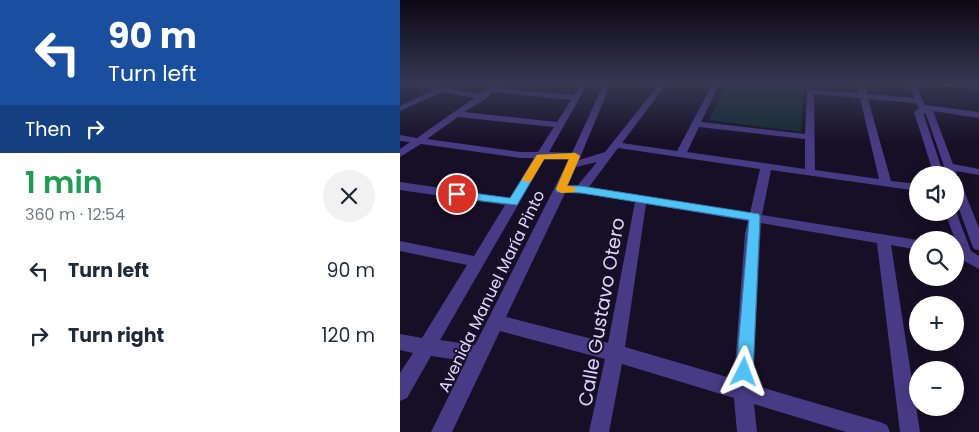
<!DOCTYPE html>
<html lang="en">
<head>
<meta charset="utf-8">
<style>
  body { margin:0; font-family:Poppins,sans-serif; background:#f2f2f3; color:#1f2937; height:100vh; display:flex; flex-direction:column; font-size:19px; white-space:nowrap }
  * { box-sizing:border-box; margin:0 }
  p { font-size:16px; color:#747a83 }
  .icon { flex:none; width:28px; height:28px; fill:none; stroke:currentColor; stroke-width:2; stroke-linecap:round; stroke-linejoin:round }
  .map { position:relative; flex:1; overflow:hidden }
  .panel { display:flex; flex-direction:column; background:#fff; width:400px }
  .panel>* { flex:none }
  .hud { background:#1a4fa0; color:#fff; overflow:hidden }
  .controls { position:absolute; left:509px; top:166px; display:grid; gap:10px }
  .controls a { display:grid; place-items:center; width:55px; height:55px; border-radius:50%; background:#fff; box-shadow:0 2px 12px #0003; font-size:25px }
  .pin { position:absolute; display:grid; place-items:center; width:42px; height:42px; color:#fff; margin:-21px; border:2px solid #fff; border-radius:50%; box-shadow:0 1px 5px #0007 }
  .me { position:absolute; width:55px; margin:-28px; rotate:3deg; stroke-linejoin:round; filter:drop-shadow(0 0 4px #0008) }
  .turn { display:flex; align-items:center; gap:18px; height:105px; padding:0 25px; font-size:22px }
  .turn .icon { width:65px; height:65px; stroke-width:2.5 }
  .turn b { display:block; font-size:35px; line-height:42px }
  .then { display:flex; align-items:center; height:48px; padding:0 25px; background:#0003; gap:10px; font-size:19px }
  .round { display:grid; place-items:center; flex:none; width:52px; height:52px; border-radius:26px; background:#f2f2f3 }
  .overview { display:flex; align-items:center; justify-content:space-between; height:85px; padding:0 25px }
  h1 { font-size:30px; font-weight:600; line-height:38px; color:#1e9e55 }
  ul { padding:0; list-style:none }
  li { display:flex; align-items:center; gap:15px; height:65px; padding:0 25px }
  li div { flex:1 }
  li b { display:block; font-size:19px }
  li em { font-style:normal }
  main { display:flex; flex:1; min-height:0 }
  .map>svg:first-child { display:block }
</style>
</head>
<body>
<main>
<section class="panel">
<div class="hud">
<div class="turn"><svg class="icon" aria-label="left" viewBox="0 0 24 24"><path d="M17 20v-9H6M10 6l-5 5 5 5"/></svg><div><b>90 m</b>Turn left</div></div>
<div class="then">Then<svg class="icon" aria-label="right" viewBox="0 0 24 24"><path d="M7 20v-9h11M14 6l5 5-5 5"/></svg></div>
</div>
<div class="overview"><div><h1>1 min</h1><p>360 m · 12:54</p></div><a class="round"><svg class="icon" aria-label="close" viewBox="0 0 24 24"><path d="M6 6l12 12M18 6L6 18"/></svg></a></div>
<ul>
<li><svg class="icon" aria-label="left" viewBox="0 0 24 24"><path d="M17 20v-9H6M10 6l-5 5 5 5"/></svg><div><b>Turn left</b></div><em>90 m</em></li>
<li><svg class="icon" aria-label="right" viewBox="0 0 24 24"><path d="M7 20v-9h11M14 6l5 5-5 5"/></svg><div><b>Turn right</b></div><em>120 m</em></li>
</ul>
</section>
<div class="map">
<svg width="579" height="432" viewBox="0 0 579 432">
  <rect width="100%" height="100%" fill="#170f26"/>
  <!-- green -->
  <path fill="#122d30" d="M327 83H404L401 132 309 120Z"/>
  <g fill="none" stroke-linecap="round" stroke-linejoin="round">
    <!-- minor -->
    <path fill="#483b85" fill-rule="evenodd" d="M1 83H19L79 94 95 83H103L97 88 174 95 181 83H188L149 152 172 153 204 83H211L179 160 205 152 260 83H267L222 143 277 151 313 83H320L301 122 405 134 407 89 459 93 456 83H464L467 94 514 98 508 83H515L525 105 579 112V118L533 111 553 164 579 169V175L556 171 557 175 555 178V175H547L526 114 523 113 544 175H534L514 112 519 108 516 103 468 99 491 181 518 184V191L371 170 362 215 518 240V250L491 245 520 432H500L477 243 361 223 353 385 480 422 487 425 490 432H446L354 404 357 432H337L334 398 222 364 209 432H189L205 359 100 331 52 432H31L66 361 31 356 7 398 0 401V373L13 353 0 350V334L22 338 67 265 0 251V241L74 256 105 205 0 190V182L110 198 134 158H120L21 144 0 157V149L10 142 0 141V135L17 138 74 98 42 92 0 111V106L33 90ZM92 92 171 100 157 122 64 112 86 99ZM414 94 460 98 479 179 415 170ZM58 117 154 127 138 152H120L27 139ZM299 127 405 139V169L287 152ZM218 148 360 169 350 213 189 187ZM145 158 169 159 75 345 40 340ZM197 162 178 185H168L176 167ZM165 193H181L235 202 208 343 106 317ZM246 204 348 221 345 233 334 379 225 347Z
      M524 83 579 85V89L527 85Z
      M555 180 561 183 579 228V250L574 249 572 245 555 198Z
      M555 209 571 251 579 256V269L561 259 555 257V240L545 212H555Z"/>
  </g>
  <!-- sky -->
  <linearGradient id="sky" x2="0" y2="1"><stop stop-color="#0d0815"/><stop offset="0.58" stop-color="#363752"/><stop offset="1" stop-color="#363752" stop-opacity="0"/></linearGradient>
  <rect width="579" height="144" fill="url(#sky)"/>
  <!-- route -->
  <path fill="#4fc3f7" stroke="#337fa1" d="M175 153 180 156 167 186H181L359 214 360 217 353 372 350 378 344 380 338 378 336 372 349 220 181 193 157 192 156 189 169 159H144L117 205 57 198 51 194 57 191 110 198 137 155Z"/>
  <!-- slow -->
  <path fill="#f59e0b" d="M175 153 180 156 167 186 174 187 176 189 174 192 161 193 156 189 169 159H144L131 181 127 182 122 179 137 155Z"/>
  <g text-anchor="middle" stroke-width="4" stroke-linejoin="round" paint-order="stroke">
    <!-- street labels -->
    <g font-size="16" fill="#e0d5ff" stroke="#170f26">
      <text transform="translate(91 291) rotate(-64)" y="6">Avenida Manuel María Pinto</text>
    </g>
    <!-- near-street labels -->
    <g font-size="19" fill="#e0d5ff" stroke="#170f26">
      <text transform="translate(201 312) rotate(-80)" y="7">Calle Gustavo Otero</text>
    </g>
  </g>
</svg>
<div class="controls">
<a><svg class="icon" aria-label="sound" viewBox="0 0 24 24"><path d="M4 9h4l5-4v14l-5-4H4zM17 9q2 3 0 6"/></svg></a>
<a><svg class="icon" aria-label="search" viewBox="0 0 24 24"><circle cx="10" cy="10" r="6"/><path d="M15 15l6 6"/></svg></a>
<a>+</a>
<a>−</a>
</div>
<div class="pin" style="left:57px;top:194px;background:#d93025"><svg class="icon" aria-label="arrive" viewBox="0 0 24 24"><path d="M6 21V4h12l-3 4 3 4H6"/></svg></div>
<svg class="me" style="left:344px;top:372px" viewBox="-20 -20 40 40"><path d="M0-17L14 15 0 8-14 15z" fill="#4fc3f7" stroke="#fff" stroke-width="4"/></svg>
</div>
</main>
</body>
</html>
